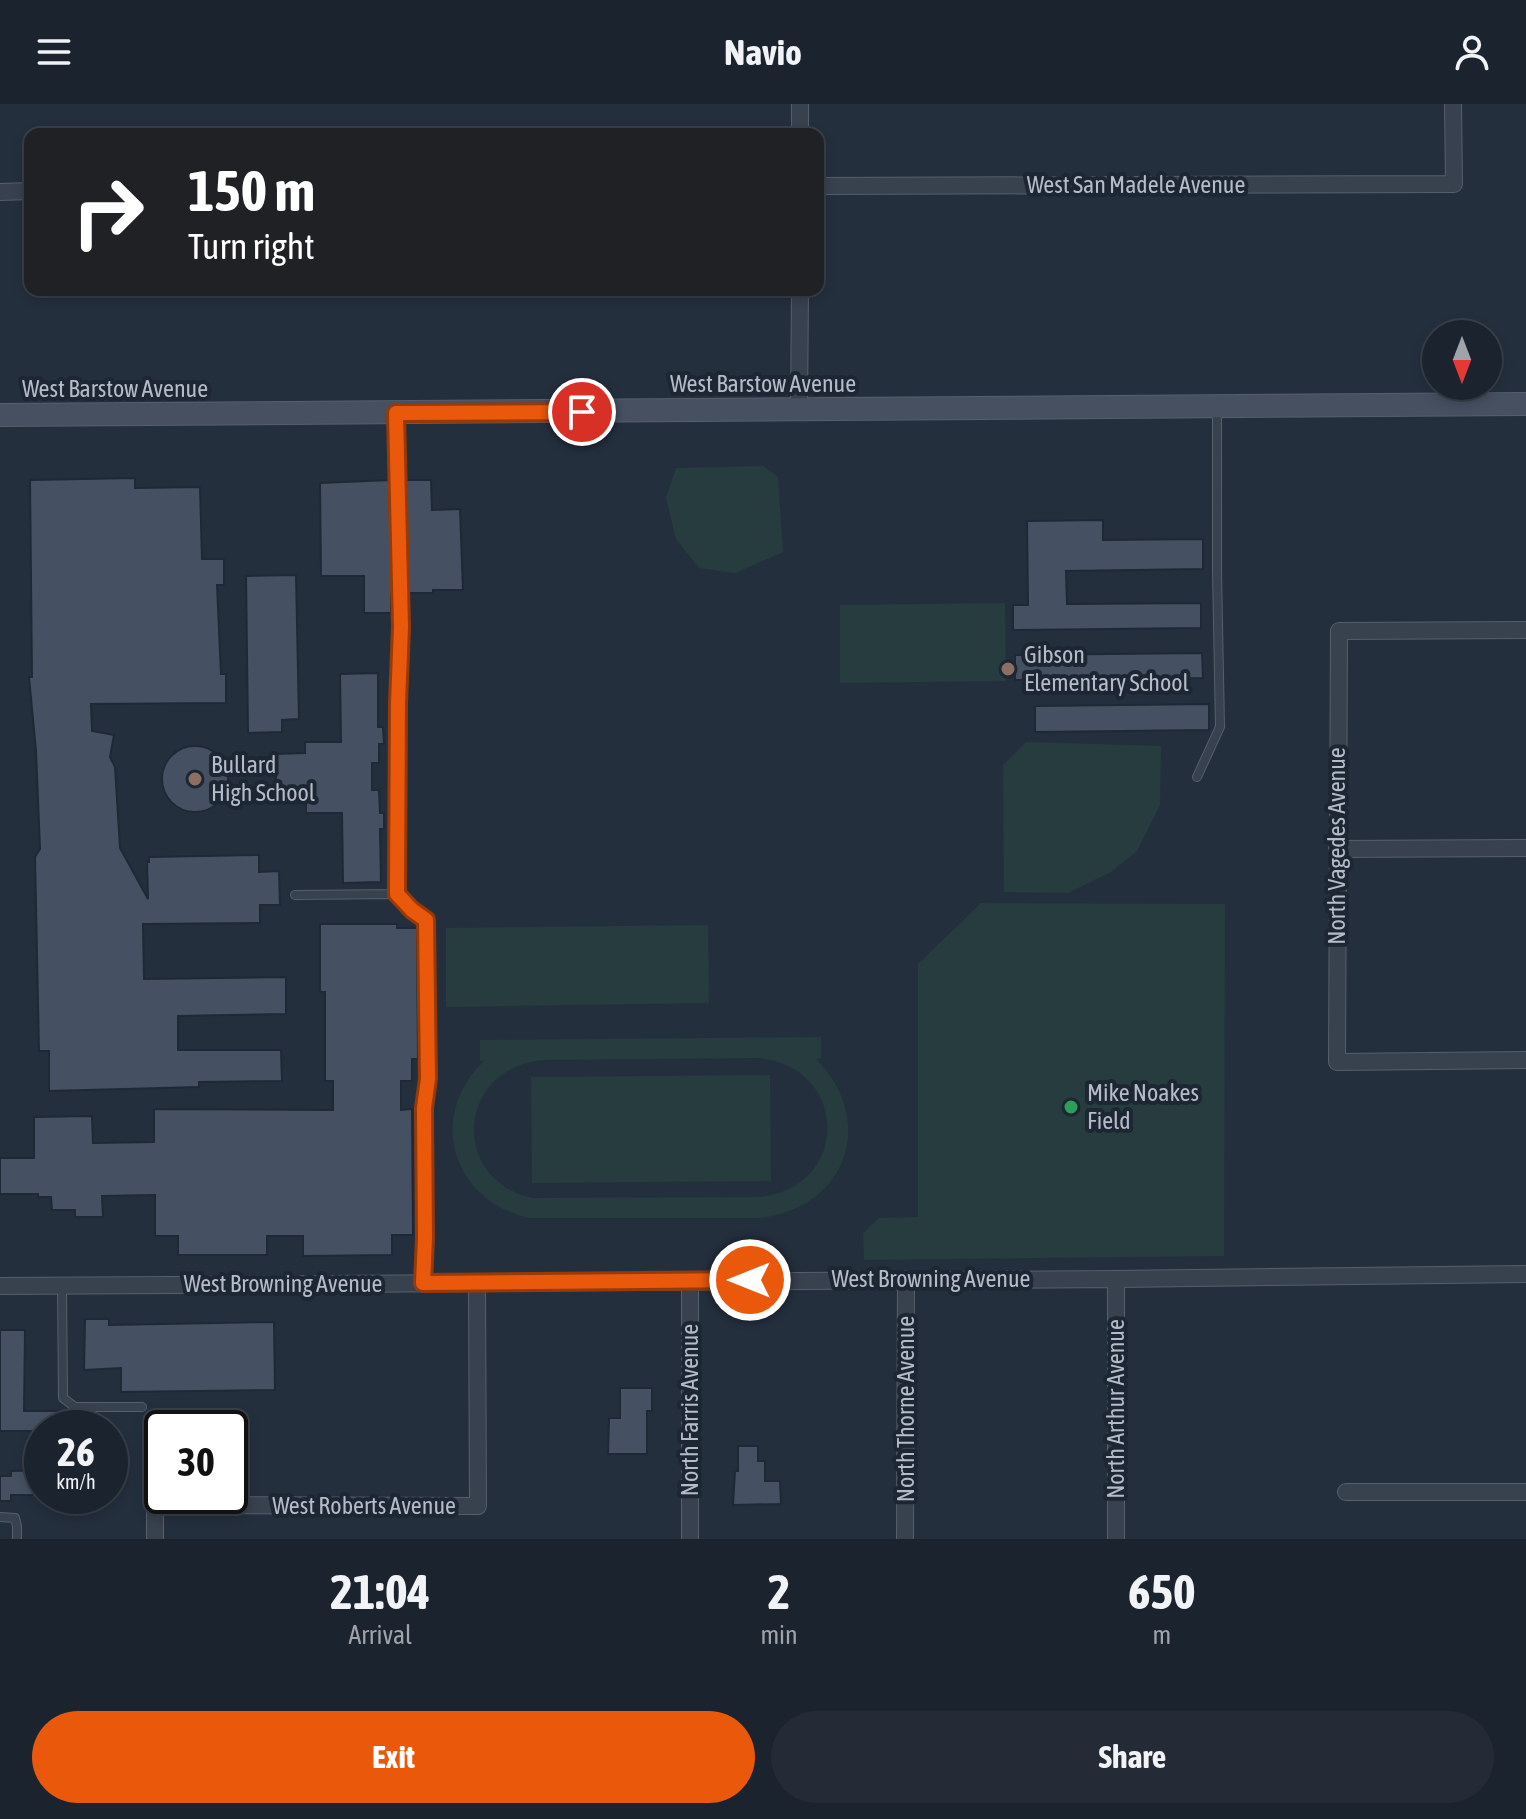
<!DOCTYPE html>
<html lang="en">
<head>
<meta charset="utf-8">
<style>
  body { margin:0; font-family:"Asap Condensed",sans-serif; background:#242b36; color:#f1f3f6; height:100vh; display:flex; flex-direction:column; font-size:30px; white-space:nowrap }
  * { box-sizing:border-box; margin:0 }
  p { font-size:26px; color:#a0a4aa }
  .icon { flex:none; width:44px; height:44px; fill:none; stroke:currentColor; stroke-width:2; stroke-linecap:round; stroke-linejoin:round }
  .map { position:relative; height:1435px; overflow:hidden }
  .drawer { display:flex; flex-direction:column; background:#1b232e; flex:1 }
  .drawer>* { flex:none }
  .top-card { position:absolute; left:24px; top:24px; width:800px; height:168px; border-radius:16px; box-shadow:0 4px 12px #0003,0 0 0 2px #39404a; background:#202124; color:#fff; overflow:hidden }
  .needle { width:52px; rotate:180deg }
  .buttons { position:absolute; left:1422px; top:216px; display:grid; gap:16px }
  .buttons a { display:grid; place-items:center; width:80px; height:80px; border-radius:50%; background:#1b232e; box-shadow:0 4px 12px #0003,0 0 0 2px #39404a; font-size:40px }
  .speed { position:absolute; left:24px; top:1306px; display:flex; gap:16px; font-size:40px; font-weight:700; text-align:center }
  .speed>* { display:grid; place-content:center; width:104px; height:104px; border-radius:50%; background:#1b232e; box-shadow:0 4px 12px #0003,0 0 0 2px #39404a; line-height:1 }
  .speed small { font-size:20px; font-weight:400 }
  .speed .limit { border:4px solid #111; border-radius:12px; background:#fff; color:#111 }
  .pin { position:absolute; display:grid; place-items:center; width:68px; height:68px; color:#fff; margin:-34px; border:4px solid #fff; border-radius:50%; box-shadow:0 2px 8px #0007 }
  .me { position:absolute; width:88px; margin:-44px; rotate:270deg; stroke-linejoin:round; filter:drop-shadow(0 0 6px #0008) }
  .turn { display:flex; align-items:center; gap:28px; height:168px; padding:0 32px; font-size:36px }
  .turn .icon { width:104px; height:104px; stroke-width:2.5 }
  .turn b { display:block; font-size:56px; line-height:68px }
  .eta { display:flex; justify-content:space-evenly; align-items:center; height:136px; text-align:center }
  .eta b { font-size:48px; font-weight:700; line-height:56px }
  .action { display:flex; gap:16px; margin-top:auto; padding:16px 32px }
  .action a { flex:1; height:92px; border-radius:48px; background:#ea580c; color:#fff; font-size:32px; font-weight:700; line-height:92px; text-align:center }
  .action a+a { background:#242b36; color:#f1f3f6 }
  header { display:flex; justify-content:space-between; align-items:center; height:104px; padding:0 32px; background:#1b232e; font-size:36px; font-weight:700 }
  .map>svg:first-child { display:block }
</style>
</head>
<body>
<header><svg class="icon" aria-label="menu" viewBox="0 0 24 24"><path d="M4 6h16M4 12h16M4 18h16"/></svg>Navio<svg class="icon" aria-label="person" viewBox="0 0 24 24"><circle cx="12" cy="8" r="4"/><path d="M4 21q1-7 8-7t8 7"/></svg></header>
<div class="map">
<svg width="1526" height="1435" viewBox="0 0 1526 1435">
  <rect width="100%" height="100%" fill="#242f3e"/>
  <!-- green -->
  <path fill="#263c3f" fill-rule="evenodd" d="M763 362 778 373 783 448 735 469 699 464 676 435 666 394 676 364Z
    M1005 499 1006 577 840 579V501Z
    M1026 638 1161 642 1160 701 1137 747 1111 768 1068 789 1004 788 1003 661Z
    M981 799 1225 800 1224 1152 864 1156 863 1129 879 1114 918 1113V860Z
    M708 821 709 899 446 903V824Z
    M821 933V954L816 955C878 1017 846 1105 759 1114H529C453 1097 426 1013 484 957H480V936ZM758 954C850 962 851 1084 759 1093L532 1094C449 1075 457 964 543 956Z
    M770 971 771 1077 532 1079 531 973Z"/>
  <!-- building -->
  <path fill="#455162" stroke="#1f2835" stroke-width="2" d="M135 374V384L200 383 202 455H224V481H217L221 570H226V599L91 600 92 627 114 631 110 653 115 663 120 744 148 795 147 758H149V753L259 751V768L279 767 280 801H260V819L143 820 144 875 286 873V910L178 912V946H281L282 977 199 978V983L49 987V947H39L35 753 40 745 36 647 29 573H32L30 376Z
    M391 376 393 490H391V509H364V472H321L320 379Z
    M405 376H431L432 406 460 405 463 486H433V489H407Z
    M1103 416V436L1203 435V465L1066 467 1067 500 1201 499V524L1013 526V501H1028L1027 417Z
    M296 471 299 615 282 616V628L248 629 246 472Z
    M1202 549 1203 574 1015 576V551Z
    M378 569V623H383L384 640H379V659H372V686H379L380 709H384V725H380L381 778 343 779 342 709H306V698H277L275 650 305 649V638H341L340 570Z
    M1209 600V626L1035 628V602Z
    M162 675a33 33 0 1 1 66 0a33 33 0 1 1-66 0Z
    M320 820H397V824H417L418 955H412V977H401V1006L412 1005 413 1131H392V1151L303 1152V1132H267V1151H178V1132H155V1091L102 1092 103 1113H75V1106H52L51 1093H38V1090H0V1054H34V1013L92 1012 93 1039 154 1038V1005L333 1006V977H325V888H320Z
    M85 1215H109V1221L274 1218 275 1286 121 1288V1264L84 1266Z
    M0 1226H25L24 1307H60V1324H42V1327H0Z
    M620 1284H652V1307H647V1350H608L609 1314H620Z
    M738 1342H758V1357H765V1377H780L781 1400 733 1401 735 1367H738Z
    M42 1366V1391H11V1397H0V1372H11V1367Z"/>
  <g fill="none" stroke-linecap="round" stroke-linejoin="round">
    <defs>
      <path id="lane" d="M396 310 401 523 398 599 397 790 412 806 426 816 428 975 424 1004 425 1134 423 1179
        M1197 673 1220 623 1217 467V304
        M295 791 397 790
        M62 1182 63 1294 75 1303H142
        M0 1413 15 1414 17 1422V1435"/>
      <path id="street" d="M800 30V0
        M818 82 1454 80 1453 0
        M0 88 30 87
        M799 306 800 186
        M1526 526 1339 527 1337 958 1526 956
        M1337 745 1526 744
        M0 1182 1116 1175 1526 1170
        M1346 1388H1526
        M155 1435V1401L478 1402 477 1179
        M690 1435V1176
        M905 1435 906 1175
        M1116 1435V1175"/>
      <path id="secondary" d="M0 311 1526 300"/>
    </defs>
    <!-- lane casing -->
    <use href="#lane" stroke="#565f6c" stroke-width="10"/>
    <!-- street casing -->
    <use href="#street" stroke="#565f6c" stroke-width="18"/>
    <!-- secondary casing -->
    <use href="#secondary" stroke="#565f6c" stroke-width="24"/>
    <!-- lane -->
    <use href="#lane" stroke="#38414e" stroke-width="8"/>
    <!-- street -->
    <use href="#street" stroke="#38414e" stroke-width="16"/>
    <!-- secondary -->
    <use href="#secondary" stroke="#465061" stroke-width="22"/>
  </g>
  <g fill="none" stroke-linecap="round" stroke-linejoin="round">
    <defs>
      <path id="route" d="M582 308 396 309 401 523 398 599 397 790 412 806 426 816 428 975 424 1004 425 1134 423 1179 750 1176"/>
    </defs>
    <!-- route casing -->
    <use href="#route" stroke="#983908" stroke-width="20"/>
    <!-- route -->
    <use href="#route" stroke="#ea580c" stroke-width="14"/>
  </g>
  <!-- markers -->
  <g fill="#8d6e63" stroke="#1d2633" stroke-width="3">
    <circle cx="1008" cy="565" r="8"/>
    <circle cx="195" cy="675" r="8"/>
  </g>
  <circle fill="#2e9e5b" stroke="#1d2633" stroke-width="3" cx="1071" cy="1003" r="8"/>
  <g text-anchor="middle" stroke-width="8" stroke-linejoin="round" paint-order="stroke">
    <!-- street labels -->
    <g font-size="24" fill="#b4bcc9" stroke="#1d2633">
      <text x="1136" y="89">West San Madele Avenue</text>
      <text x="763" y="288">West Barstow Avenue</text>
      <text x="115" y="293">West Barstow Avenue</text>
      <text transform="translate(1337 742) rotate(-90)" y="8">North Vagedes Avenue</text>
      <text x="931" y="1183">West Browning Avenue</text>
      <text x="283" y="1188">West Browning Avenue</text>
      <text transform="translate(906 1305) rotate(-90)" y="8">North Thorne Avenue</text>
      <text transform="translate(1116 1305) rotate(-90)" y="8">North Arthur Avenue</text>
      <text transform="translate(690 1306) rotate(-90)" y="8">North Farris Avenue</text>
      <text x="364" y="1410">West Roberts Avenue</text>
    </g>
    <!-- poi labels -->
    <g font-size="24" fill="#b4bcc9" stroke="#1d2633" text-anchor="start">
      <text x="1024" y="559">Gibson<tspan x="1024" dy="28">Elementary School</tspan></text>
      <text x="211" y="669">Bullard<tspan x="211" dy="28">High School</tspan></text>
      <text x="1087" y="997">Mike Noakes<tspan x="1087" dy="28">Field</tspan></text>
    </g>
  </g>
</svg>
<div class="buttons">
<a><svg class="needle" viewBox="-14 -14 28 28"><path d="M0-13l5 13h-10z" fill="#e53935"/><path d="M0 13l5-13h-10z" fill="#a0a4aa"/></svg></a>
</div>
<div class="speed"><div>26<small>km/h</small></div><div class="limit">30</div></div>
<div class="pin" style="left:582px;top:308px;background:#d93025"><svg class="icon" aria-label="arrive" viewBox="0 0 24 24"><path d="M6 21V4h12l-3 4 3 4H6"/></svg></div>
<svg class="me" style="left:750px;top:1176px" viewBox="-20 -20 40 40"><circle r="17" fill="#ea580c" stroke="#fff" stroke-width="3"/><path d="M0-11L8 9 0 5-8 9z" fill="#fff"/></svg>
<div class="top-card">
<div class="turn"><svg class="icon" aria-label="right" viewBox="0 0 24 24"><path d="M7 20v-9h11M14 6l5 5-5 5"/></svg><div><b>150 m</b>Turn right</div></div>
</div>
</div>
<section class="drawer">
<div class="eta">
<div><b>21:04</b><p>Arrival</p></div>
<div><b>2</b><p>min</p></div>
<div><b>650</b><p>m</p></div>
</div>
<div class="action"><a>Exit</a><a>Share</a></div>
</section>
</body>
</html>
